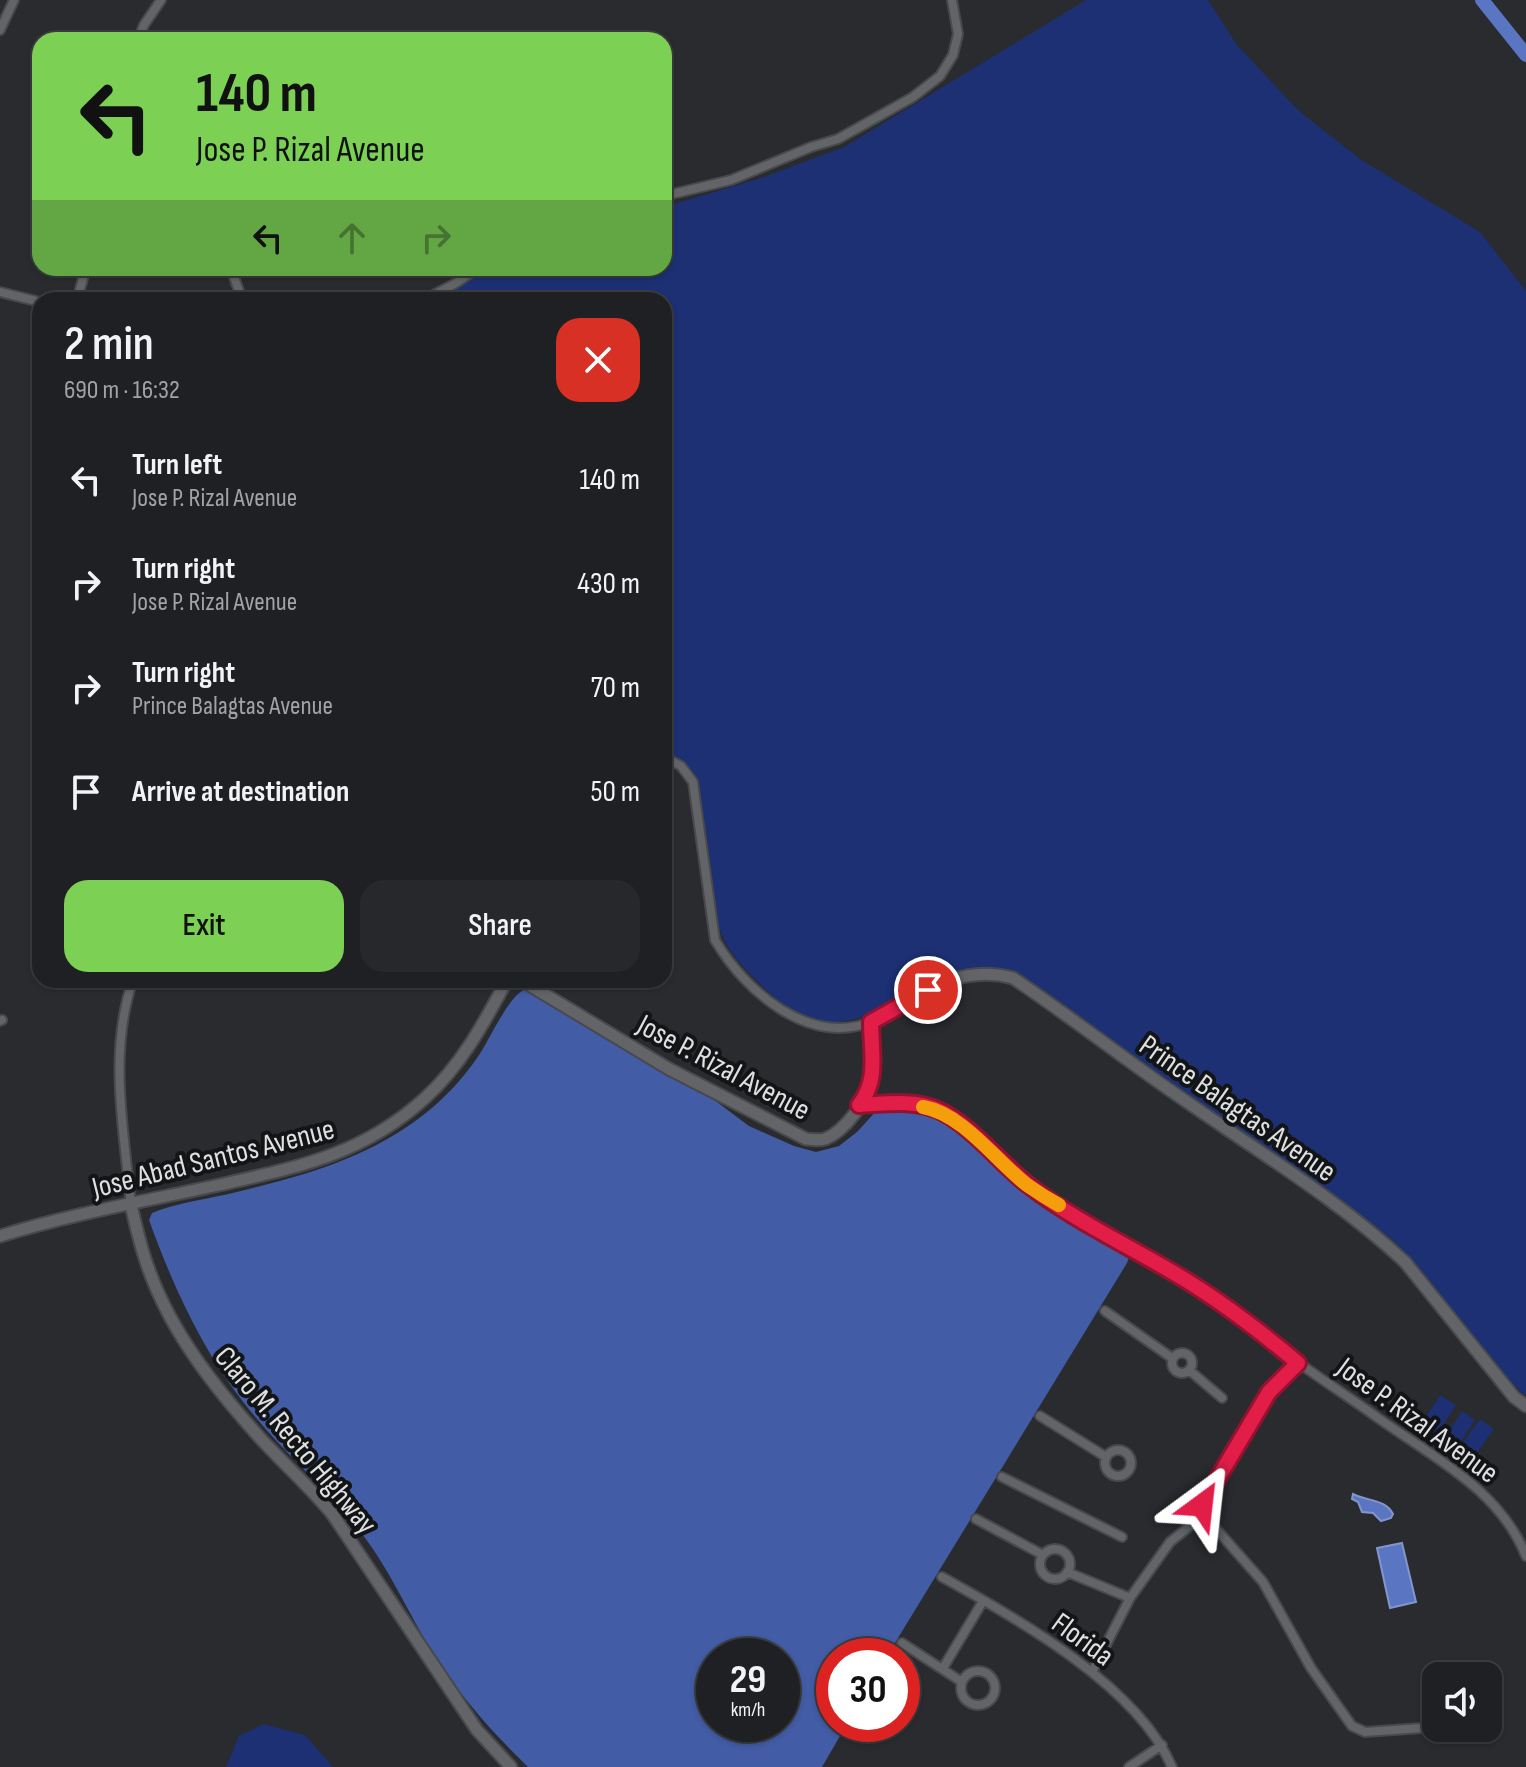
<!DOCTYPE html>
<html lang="en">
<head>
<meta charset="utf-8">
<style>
  body { margin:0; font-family:"Sofia Sans Condensed",sans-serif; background:#27282b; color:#f1f3f6; height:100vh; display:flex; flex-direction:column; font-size:30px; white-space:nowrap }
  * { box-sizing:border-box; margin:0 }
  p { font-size:26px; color:#a1a3a6 }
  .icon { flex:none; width:44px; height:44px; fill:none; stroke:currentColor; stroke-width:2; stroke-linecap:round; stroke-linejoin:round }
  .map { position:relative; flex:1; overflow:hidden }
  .panel { position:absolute; left:32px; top:292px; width:640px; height:696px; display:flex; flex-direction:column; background:#1f2023; border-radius:24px; box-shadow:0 2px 6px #0004,0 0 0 2px #3c3e41 }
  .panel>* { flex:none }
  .guide { position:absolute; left:32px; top:32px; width:640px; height:244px; border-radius:24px; box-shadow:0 2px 6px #0004,0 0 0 2px #3c3e41; background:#7cd155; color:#111; overflow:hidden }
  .tools { position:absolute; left:1422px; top:1662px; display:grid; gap:16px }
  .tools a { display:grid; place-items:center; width:80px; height:80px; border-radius:16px; background:#1f2023; box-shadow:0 2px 6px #0004,0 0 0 2px #3c3e41; font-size:40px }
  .speed { position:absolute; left:696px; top:1638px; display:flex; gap:16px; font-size:40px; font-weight:700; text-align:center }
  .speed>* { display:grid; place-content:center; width:104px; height:104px; border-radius:50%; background:#1f2023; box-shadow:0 2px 6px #0004,0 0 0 2px #3c3e41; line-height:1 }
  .speed small { font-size:20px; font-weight:400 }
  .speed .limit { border:12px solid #d22; background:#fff; color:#111 }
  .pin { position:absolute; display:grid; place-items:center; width:68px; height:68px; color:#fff; margin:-34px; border:4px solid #fff; border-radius:50%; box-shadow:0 2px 8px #0007 }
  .me { position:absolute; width:88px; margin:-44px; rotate:30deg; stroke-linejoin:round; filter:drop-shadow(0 0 6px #0008) }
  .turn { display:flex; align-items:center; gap:28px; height:168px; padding:0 32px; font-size:36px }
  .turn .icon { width:104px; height:104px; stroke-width:2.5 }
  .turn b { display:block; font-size:56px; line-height:68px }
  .lanes { display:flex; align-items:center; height:76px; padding:0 32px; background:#0003; justify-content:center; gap:40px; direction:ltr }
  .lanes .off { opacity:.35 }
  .round { display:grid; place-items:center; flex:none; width:84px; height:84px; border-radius:24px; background:#27282b }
  .overview { display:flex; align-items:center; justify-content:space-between; height:136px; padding:0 32px }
  h1 { font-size:48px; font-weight:600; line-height:60px }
  .action { display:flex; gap:16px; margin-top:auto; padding:16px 32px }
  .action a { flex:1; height:92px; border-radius:24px; background:#7cd155; color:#111; font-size:32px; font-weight:600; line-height:92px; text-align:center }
  .action a+a { background:#27282b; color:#f1f3f6 }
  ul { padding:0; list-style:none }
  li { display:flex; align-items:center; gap:24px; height:104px; padding:0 32px }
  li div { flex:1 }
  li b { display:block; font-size:30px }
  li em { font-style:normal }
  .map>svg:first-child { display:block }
</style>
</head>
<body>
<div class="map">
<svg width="1526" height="1767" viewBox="0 0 1526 1767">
  <rect width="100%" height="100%" fill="#292b2f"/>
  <!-- green -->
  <path fill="#1c3073" d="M1086 0H1208L1237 45 1299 111 1360 159 1480 232 1526 291V1396C1475 1351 1443 1289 1395 1242L1025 980C1010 973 995 967 978 968 961 969 947 978 932 985 888 1006 838 1041 789 1011 781 1006 773 996 766 990 747 971 727 953 719 927L700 793 691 775 664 755V300H426L487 268H664V207L761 178 844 147Z
    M1440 1395 1456 1405 1437 1435 1421 1425Z
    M1462 1411 1475 1420 1456 1449 1443 1440Z
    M1480 1419 1494 1429 1473 1458 1459 1448Z
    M264 1724 305 1735 333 1767H226L239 1736Z"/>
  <!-- forest -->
  <path fill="#425ca5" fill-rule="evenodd" d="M526 989 701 1090 749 1126 794 1146 816 1152 839 1146 857 1132 878 1109 897 1106 937 1114 1030 1194 1130 1254 1127 1263 887 1656H834V1724H847L822 1767H528C491 1731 458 1694 431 1650 411 1617 395 1582 373 1549 336 1495 284 1455 244 1403 201 1348 173 1286 149 1220L152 1213C174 1204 200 1200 224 1195 296 1178 368 1160 427 1112 446 1097 463 1078 477 1058 489 1042 508 995 526 989ZM714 1656H782V1724H714Z"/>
  <!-- water -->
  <path fill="#5a76c2" stroke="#8296cc" stroke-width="2" d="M1353 1494C1366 1501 1386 1499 1393 1514L1391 1518 1381 1521 1373 1513 1362 1512 1358 1502 1352 1499Z
    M1402 1543 1416 1602 1390 1608 1377 1548Z"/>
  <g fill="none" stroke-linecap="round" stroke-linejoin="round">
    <!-- river -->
    <path stroke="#5a76c2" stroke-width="14" d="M1482 0 1526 55"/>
    <defs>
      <path id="street" d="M0 30 14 0
        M138 40 144 25 161 0
        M664 196 731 180 811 147 838 139 913 97 940 76 953 55 958 34 952 0
        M231 268 242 300
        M0 292 40 302
        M77 300 86 268
        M424 300 456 283 478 268
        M664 757 681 766 693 782 715 940C745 991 808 1046 871 1022
        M0 1021 2 1020
        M860 1105C885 1103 914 1099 938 1110 974 1126 1002 1168 1036 1190 1084 1223 1138 1248 1186 1280 1225 1306 1261 1335 1299 1363 1325 1382 1352 1399 1378 1418 1433 1457 1500 1490 1526 1556
        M131 1205C124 1131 108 1052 133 980
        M1105 1311 1172 1358
        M1172 1363a10 10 0 1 1 20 0a10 10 0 1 1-20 0Z
        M1298 1363 1269 1392 1202 1501 1206 1513 1217 1530 1263 1582 1311 1668 1352 1726 1365 1732 1436 1727
        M1189 1370 1222 1398
        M1040 1416 1106 1457
        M1105 1463a13 13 0 1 1 26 0a13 13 0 1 1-26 0Z
        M1002 1477 1122 1537
        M976 1519 1043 1555
        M1040 1564a15 15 0 1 1 30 0a15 15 0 1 1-30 0Z
        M1067 1572 1130 1598
        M942 1577C1017 1619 1137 1685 1172 1767
        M902 1643 962 1682
        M943 1668 983 1601
        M961 1688a17 17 0 1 1 34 0a17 17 0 1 1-34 0Z
        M1092 1672 1130 1598 1170 1542 1206 1513
        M1129 1767 1162 1745"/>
      <path id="secondary" d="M521 980 669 1069 806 1139C812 1139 818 1141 825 1139 844 1132 868 1100 872 1080 876 1062 871 1041 871 1022 916 996 958 963 1013 978 1074 1019 1132 1065 1193 1106 1265 1156 1341 1202 1405 1262L1514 1397 1526 1406
        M131 1205C136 1227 141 1249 149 1270 172 1334 216 1389 261 1439 285 1465 311 1488 333 1515L477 1730 511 1767
        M0 1236C71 1214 146 1201 219 1185 298 1167 362 1155 424 1099 461 1066 484 1023 507 980"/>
    </defs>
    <!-- street casing -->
    <use href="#street" stroke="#47494c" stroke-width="12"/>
    <!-- secondary casing -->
    <use href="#secondary" stroke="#47494c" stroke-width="15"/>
    <!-- street -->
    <use href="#street" stroke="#626468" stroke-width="8"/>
    <!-- secondary -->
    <use href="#secondary" stroke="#626468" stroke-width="11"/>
  </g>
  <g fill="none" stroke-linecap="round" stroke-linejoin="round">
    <defs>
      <path id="route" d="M928 990 871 1022C871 1052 879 1080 859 1105 884 1104 914 1099 938 1110 970 1124 999 1162 1027 1184 1073 1220 1129 1246 1179 1276 1221 1301 1261 1332 1298 1363L1269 1392 1202 1505"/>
    </defs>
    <!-- route casing -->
    <use href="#route" stroke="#92132f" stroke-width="20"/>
    <!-- route -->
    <use href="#route" stroke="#e11d48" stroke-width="14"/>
    <!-- slow -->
    <path stroke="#f59e0b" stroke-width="14" d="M923 1107C963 1114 996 1161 1027 1185 1037 1192 1048 1199 1059 1205"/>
  </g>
  <g text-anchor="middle" stroke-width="8" stroke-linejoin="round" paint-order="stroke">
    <!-- street labels -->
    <g font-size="30" fill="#dee0e2" stroke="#131416">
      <text transform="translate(724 1067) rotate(28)" y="10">Jose P. Rizal Avenue</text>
      <text transform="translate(1238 1108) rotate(35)" y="10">Prince Balagtas Avenue</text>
      <text transform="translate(213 1158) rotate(-14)" y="10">Jose Abad Santos Avenue</text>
      <text transform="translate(1418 1420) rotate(36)" y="10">Jose P. Rizal Avenue</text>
      <text transform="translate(296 1440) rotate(50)" y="10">Claro M. Recto Highway</text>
      <text transform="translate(1083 1639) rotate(36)" y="10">Florida</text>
    </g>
  </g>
</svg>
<div class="tools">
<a><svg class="icon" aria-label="sound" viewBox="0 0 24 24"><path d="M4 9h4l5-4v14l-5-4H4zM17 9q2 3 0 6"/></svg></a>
</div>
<div class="speed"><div>29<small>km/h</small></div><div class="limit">30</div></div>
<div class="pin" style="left:928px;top:990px;background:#d93025"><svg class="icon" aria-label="arrive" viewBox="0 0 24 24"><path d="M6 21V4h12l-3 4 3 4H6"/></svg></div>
<svg class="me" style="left:1202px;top:1505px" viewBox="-20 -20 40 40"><path d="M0-17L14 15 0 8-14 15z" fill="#e11d48" stroke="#fff" stroke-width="4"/></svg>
<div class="guide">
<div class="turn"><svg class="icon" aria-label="left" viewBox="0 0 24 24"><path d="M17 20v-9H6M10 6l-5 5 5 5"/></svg><div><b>140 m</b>Jose P. Rizal Avenue</div></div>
<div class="lanes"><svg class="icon" aria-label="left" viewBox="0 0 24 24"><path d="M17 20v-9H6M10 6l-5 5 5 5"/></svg><svg class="icon off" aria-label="ahead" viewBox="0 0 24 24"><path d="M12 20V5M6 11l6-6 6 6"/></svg><svg class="icon off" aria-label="right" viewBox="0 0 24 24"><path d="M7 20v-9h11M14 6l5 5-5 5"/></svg></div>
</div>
<section class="panel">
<div class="overview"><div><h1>2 min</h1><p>690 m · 16:32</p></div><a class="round" style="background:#d93025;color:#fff"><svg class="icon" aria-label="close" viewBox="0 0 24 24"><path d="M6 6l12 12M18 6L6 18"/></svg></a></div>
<ul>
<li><svg class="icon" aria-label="left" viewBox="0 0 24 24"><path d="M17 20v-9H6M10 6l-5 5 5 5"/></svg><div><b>Turn left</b><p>Jose P. Rizal Avenue</p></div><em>140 m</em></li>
<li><svg class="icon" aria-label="right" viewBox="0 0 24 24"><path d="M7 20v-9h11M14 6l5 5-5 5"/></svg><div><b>Turn right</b><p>Jose P. Rizal Avenue</p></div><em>430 m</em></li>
<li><svg class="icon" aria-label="right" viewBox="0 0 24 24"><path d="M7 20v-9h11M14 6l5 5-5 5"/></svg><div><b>Turn right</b><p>Prince Balagtas Avenue</p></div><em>70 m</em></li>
<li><svg class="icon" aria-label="arrive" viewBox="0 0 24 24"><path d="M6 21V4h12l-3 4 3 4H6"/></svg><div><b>Arrive at destination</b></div><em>50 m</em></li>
</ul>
<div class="action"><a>Exit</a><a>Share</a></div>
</section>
</div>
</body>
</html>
